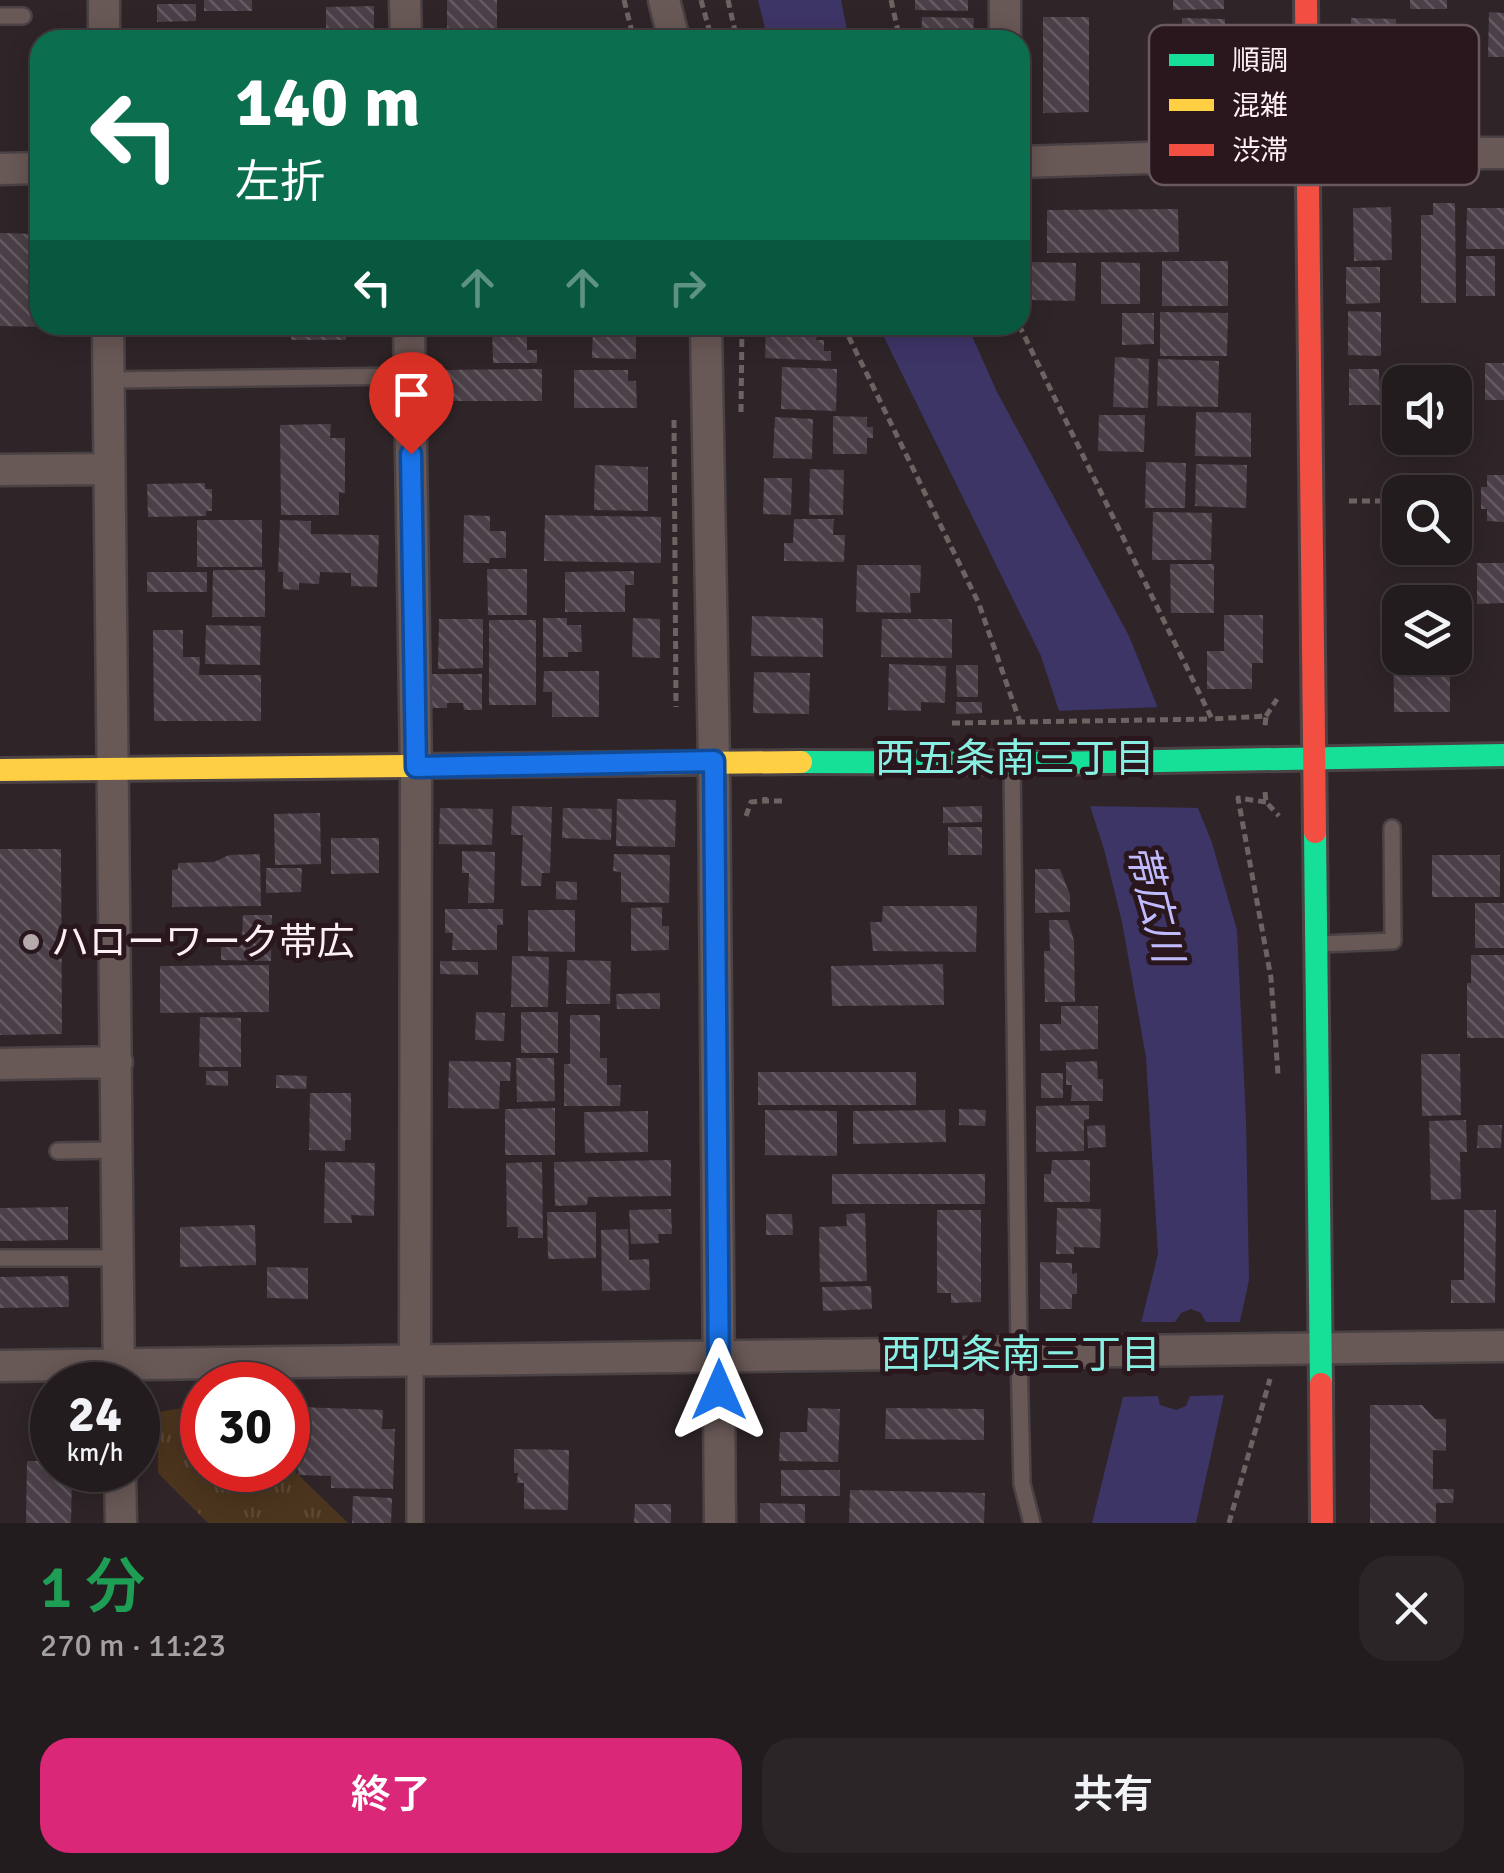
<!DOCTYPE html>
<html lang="ja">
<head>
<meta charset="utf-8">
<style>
  body { margin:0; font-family:Signika,"Noto Sans JP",sans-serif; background:#2b2527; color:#f1f3f6; height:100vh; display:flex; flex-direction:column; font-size:38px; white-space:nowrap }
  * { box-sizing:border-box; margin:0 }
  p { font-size:32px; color:#a3a1a4 }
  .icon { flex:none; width:55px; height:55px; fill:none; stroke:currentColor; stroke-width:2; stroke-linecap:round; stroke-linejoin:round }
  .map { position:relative; height:1523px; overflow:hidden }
  .side { display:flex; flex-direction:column; background:#231c1e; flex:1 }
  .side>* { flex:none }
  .guide { position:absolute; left:30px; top:30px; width:1000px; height:305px; border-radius:30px; box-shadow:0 5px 25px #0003,0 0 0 2px #403a3c; background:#0b6e4f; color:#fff; overflow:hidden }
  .controls { position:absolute; left:1382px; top:365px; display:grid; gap:20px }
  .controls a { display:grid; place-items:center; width:90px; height:90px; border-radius:20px; background:#231c1e; box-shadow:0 5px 25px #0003,0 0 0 2px #403a3c; font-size:50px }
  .speed { position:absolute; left:30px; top:1362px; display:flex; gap:20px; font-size:50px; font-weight:700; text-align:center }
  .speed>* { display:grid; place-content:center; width:130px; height:130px; border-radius:50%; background:#231c1e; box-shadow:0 5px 25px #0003,0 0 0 2px #403a3c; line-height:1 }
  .speed small { font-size:25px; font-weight:400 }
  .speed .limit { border:15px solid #d22; background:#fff; color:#111 }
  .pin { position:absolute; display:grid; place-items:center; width:85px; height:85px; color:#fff; margin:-102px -42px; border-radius:50% 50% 50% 0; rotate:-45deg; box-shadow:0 0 10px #0007 }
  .pin .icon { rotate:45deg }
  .me { position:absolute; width:110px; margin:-55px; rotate:0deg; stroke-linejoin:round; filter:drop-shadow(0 0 8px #0008) }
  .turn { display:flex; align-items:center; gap:35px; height:210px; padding:0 40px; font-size:45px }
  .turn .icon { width:130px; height:130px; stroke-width:2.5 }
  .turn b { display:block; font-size:70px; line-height:85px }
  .lanes { display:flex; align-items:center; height:95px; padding:0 40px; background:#0003; justify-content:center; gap:50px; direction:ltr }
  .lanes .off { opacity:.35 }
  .round { display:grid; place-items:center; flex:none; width:105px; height:105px; border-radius:30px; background:#2b2527 }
  .overview { display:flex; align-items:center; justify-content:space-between; height:170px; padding:0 40px }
  h1 { font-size:60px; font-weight:600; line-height:75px; color:#1e9e55 }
  .button { display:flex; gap:20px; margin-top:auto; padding:20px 40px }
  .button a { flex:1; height:115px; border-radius:30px; background:#db2777; color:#fff; font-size:40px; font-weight:600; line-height:115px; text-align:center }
  .button a+a { background:#2b2527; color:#f1f3f6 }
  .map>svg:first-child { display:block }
</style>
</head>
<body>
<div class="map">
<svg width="1504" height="1523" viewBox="0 0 1504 1523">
  <defs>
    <pattern id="park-tufts" width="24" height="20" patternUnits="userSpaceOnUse" patternTransform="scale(2.5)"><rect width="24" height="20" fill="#4c351e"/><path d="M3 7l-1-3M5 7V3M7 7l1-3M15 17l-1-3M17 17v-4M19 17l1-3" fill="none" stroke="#5e4934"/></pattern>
    <pattern id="building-back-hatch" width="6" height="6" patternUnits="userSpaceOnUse" patternTransform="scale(2.5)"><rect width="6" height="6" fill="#4b3f48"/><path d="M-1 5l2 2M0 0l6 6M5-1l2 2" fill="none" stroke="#665b63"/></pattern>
  </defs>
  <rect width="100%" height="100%" fill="#2f2528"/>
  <!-- park -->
  <path fill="url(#park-tufts)" d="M202 1405V1470H288V1465L348 1523H208L158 1473V1412Z"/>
  <!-- water -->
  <path fill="#3e3567" d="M758 0H841L849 40H768Z
    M878 325H967L997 392 1129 636 1212 843 1237 930 1246 1121 1249 1280 1196 1523H1092L1158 1254 1146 1057 1122 922 1104 849 1041 656Z"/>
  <!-- pier -->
  <path fill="#2f2528" d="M1162 707 1203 808 1084 806 1054 711Z
    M1191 1309 1201 1313 1206 1322H1245L1230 1395 1190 1396 1186 1406 1176 1410 1160 1405 1158 1396 1119 1397 1136 1322H1175L1181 1313Z"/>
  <!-- building -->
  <path fill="url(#building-back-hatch)" d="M204 0H252V11H204Z
    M447 0H497V40H447Z
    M915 0H968V11L915 10Z
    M1173 0H1224V9L1173 10Z
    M1410 0H1447V9H1410Z
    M157 4H196V21L157 22Z
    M374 6V40H326V7Z
    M1489 12 1504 13V57H1488Z
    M922 17 974 18 973 40H921Z
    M1043 17H1089V112L1043 113Z
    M1182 18 1225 19V57H1232L1231 111H1219V98H1181Z
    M1351 18 1396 19V31H1406L1405 76H1415L1414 107H1350Z
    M255 30 256 40H152V31Z
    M1433 203H1455L1456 303H1421V215H1433Z
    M1391 207 1392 260 1354 261 1353 208Z
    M1467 208H1504V249H1466Z
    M1178 209 1179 252 1047 253V210Z
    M0 233 40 234V327L0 326Z
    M1466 256H1495V296H1466Z
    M1162 261H1228V306H1162Z
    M1030 262 1076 263 1075 301 1029 300Z
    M1101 262 1140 263V304H1101Z
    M1346 267H1380V303L1346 304Z
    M1348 311 1381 312V356L1348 355Z
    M1160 312 1228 313 1227 356H1160Z
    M1122 313H1154V344L1122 345Z
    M184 325H236V334L183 333Z
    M291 325H346V340H291Z
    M492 325H527V350H537V363H493Z
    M593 325H636V359L592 358Z
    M766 325H812L817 328 816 340H824V351H831V361L765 358Z
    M1115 357 1149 359 1148 408 1113 407Z
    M1158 359 1219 361 1218 407 1157 406Z
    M1485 363H1504V400H1485Z
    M782 367 837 369 836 411 781 409Z
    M542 369V401H438L437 370Z
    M1349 369H1379L1380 405H1349Z
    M574 370H628V381H636L637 408H574Z
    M1196 412 1251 413V457L1195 456Z
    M1099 415H1145L1144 452 1098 451Z
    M833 416 867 417V427H873V438H867V454H833Z
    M775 417 813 419 812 459 773 458Z
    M331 424 330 438H345V493L339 492V515H281L280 425Z
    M1146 462 1186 463 1185 508H1145Z
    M1196 464 1247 465 1246 508 1195 506Z
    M595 465 648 467V511L594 510Z
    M810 469 844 470 843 515H809Z
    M1487 475H1504V522L1487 521V509H1481V487H1487Z
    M764 478H792L791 515 763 514Z
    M205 483V489H212V511H206V516L148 517 147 484Z
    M1153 512 1212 513 1211 560H1152Z
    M464 515 490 516V531H506V558H490L489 563H463Z
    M545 515 661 517V563L544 561Z
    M794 519H834L833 535H845L844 562 784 561V543H793Z
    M197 520H262V567H197Z
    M280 520 311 521V534L379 535 377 587 351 586V573L320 572 319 584 299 583V590L283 589V572H278Z
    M1477 563H1504V603L1477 604Z
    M1170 564H1214V613H1171Z
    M857 565H921L920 593H910L911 613 856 612Z
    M487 569H527V615H488Z
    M213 570H265V617H212Z
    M634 571V585H625V612H565V572Z
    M147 572H207V592H147Z
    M1393 611H1400V658H1450V712H1394Z
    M1224 615H1263V663H1252V689H1207V651H1224Z
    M752 616 823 618V657L751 656Z
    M543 618H567V625H581L582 652H568V657H543Z
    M633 618 660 619V658L632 657Z
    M439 619H483V668L438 669Z
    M882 619H952V658L881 657Z
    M489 620H536V705H489Z
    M206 625 261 626 260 665 205 664Z
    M153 630H183V657H200L199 675H261V721H154Z
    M889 664 946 666 945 703 921 702V711L888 710Z
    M956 665H978V697H957Z
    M544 671H599V717H552V692H543Z
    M754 672 810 673 809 714 753 713Z
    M431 674H482V710H464L463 703H447V708H431Z
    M956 702H982V713L956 714Z
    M617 799 676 800 675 847 616 846Z
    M512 806 552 807 550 873H542L541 886H521L523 835H511Z
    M982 806V822L943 823V807Z
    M440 808 493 809 492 845 439 844Z
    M563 808 612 809 611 840 562 838Z
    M320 813 321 864 275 865 274 814Z
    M948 827H982V855H948Z
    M331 838H379V873L331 874Z
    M0 849H61L62 1034 0 1035Z
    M462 851 495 852 494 903H468L469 873H462Z
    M260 854 261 906 172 907V870L178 869V863L214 862 229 855Z
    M614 854 670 855 669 903 621 902V872L613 871Z
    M1432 855H1500V897H1432Z
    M266 868H302L301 892 266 893Z
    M1035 869H1060L1070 895V912L1035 913Z
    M556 881 577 882V900L556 899Z
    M1475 903H1504V948H1475Z
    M883 906H977L976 952 873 951 870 922H882Z
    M662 907V926H669V950L631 951V908Z
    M445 909H503V925H497V950H452L453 933H445Z
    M528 910H575V952L528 951Z
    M243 915H272L271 961 221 960V939H242Z
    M1049 920H1068L1074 941 1075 1002H1045L1044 951H1050Z
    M1471 955H1504V1038H1467V983H1471Z
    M512 956 549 957 548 1007H511Z
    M567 960 611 961 610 1004H566Z
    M440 961 478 962V975L440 974Z
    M943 964 944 1005 832 1006 831 966Z
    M269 965V1012L160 1013V966Z
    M660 993V1009H617L616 994Z
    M1061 1006H1098V1049L1040 1051V1024H1061Z
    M476 1012 505 1013 504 1041 475 1040Z
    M521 1012H558V1053H521Z
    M570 1015H600V1058H607V1085H621L620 1106H564V1064H570Z
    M200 1017 241 1018V1067H199Z
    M1421 1054H1460L1461 1115 1422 1116Z
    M516 1058H554L555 1101 517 1102Z
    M449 1061 511 1062 510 1081H500L499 1109 448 1108Z
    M1097 1061 1098 1079H1103V1101H1071L1072 1085H1066V1062Z
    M206 1071H228V1086L206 1085Z
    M758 1072H916V1105H758Z
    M1041 1073H1063V1098H1041Z
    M276 1075 307 1076 306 1089 276 1088Z
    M310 1093H351V1140H345V1151L309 1150Z
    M1089 1105V1119L1084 1120V1151L1036 1152V1106Z
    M555 1108V1155H505V1109Z
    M959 1109 986 1110 985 1126 959 1125Z
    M765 1110 837 1111V1156L765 1155Z
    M945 1110 946 1142 853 1144V1111Z
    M648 1111V1152L585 1153 584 1112Z
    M1466 1120 1467 1152H1460L1461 1199 1431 1200 1429 1121Z
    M1105 1125 1106 1147 1088 1148 1087 1126Z
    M1478 1125H1502L1501 1148H1477Z
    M671 1160V1196L588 1197 587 1205 555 1206 554 1162Z
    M1052 1160H1090V1202H1044V1174H1051Z
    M325 1162 375 1163 374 1216 351 1215 352 1223H324Z
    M542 1162 543 1238H518V1227H507L506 1163Z
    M832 1174H985V1204H832Z
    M68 1207V1240L0 1241V1208Z
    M1057 1208 1101 1209 1100 1248 1074 1247V1254H1056Z
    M671 1209 672 1234H658L659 1243 631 1244 629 1210Z
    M937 1210H981V1302L951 1303V1293H937Z
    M1464 1210H1496L1495 1303H1451V1280H1464Z
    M547 1212H596V1258L548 1259Z
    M865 1213 867 1281 820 1282 819 1227 847 1226 846 1214Z
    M766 1214H792L793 1235H766Z
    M255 1225 256 1265 180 1267V1227Z
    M628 1229 629 1260 649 1259 650 1290 602 1291 601 1230Z
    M1040 1262 1072 1263V1274L1077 1273V1294H1072V1309H1040Z
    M267 1267 308 1268V1299L267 1298Z
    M68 1276 69 1307 0 1308V1277Z
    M871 1286 872 1309 823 1311 822 1287Z
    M1370 1405H1422L1435 1419H1446V1451L1433 1450V1489H1454L1453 1503H1436V1523H1370Z
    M299 1407 383 1410 382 1429H395L393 1489 331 1488V1476L298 1475Z
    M808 1408 840 1409 838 1462 779 1461 780 1432H807Z
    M886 1408 984 1409V1440L885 1439Z
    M514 1449 569 1450 568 1510 524 1509V1483H517L518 1473H514Z
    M27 1461H52V1470H72L71 1523H26Z
    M781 1470H840V1496H781Z
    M850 1490 985 1493 984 1523H849Z
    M353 1496 392 1498 391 1523H352Z
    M760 1503 805 1504V1523H760Z
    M635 1504H671V1523H634Z"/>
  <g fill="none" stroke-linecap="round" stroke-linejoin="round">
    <defs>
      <path id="lane" d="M0 16H23
        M109 380 410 376
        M1012 763 1019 1353 1022 1484 1032 1523
        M1320 944 1393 941 1392 828
        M58 1151 117 1150
        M0 1258H118
        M415 1359V1523"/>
      <path id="street" d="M104 0V40
        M405 0 406 40
        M664 0 674 40
        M1005 0V40
        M1020 162 1307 153H1504
        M0 169 40 168
        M108 325 119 1385
        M409 325 416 767 415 1359
        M706 325 714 761 720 1523
        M0 470 109 469
        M0 1064 117 1062
        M0 1366 1504 1346
        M120 1470 121 1523"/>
      <path id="fast" d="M801 762 1051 763 1504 755
        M1315 832 1321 1384"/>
      <path id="slow" d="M0 770 801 762"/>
      <path id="jam" d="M1306 0 1315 832
        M1321 1384 1322 1523"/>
    </defs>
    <!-- lane casing -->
    <use href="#lane" stroke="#4b4245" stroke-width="20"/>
    <!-- street casing -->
    <use href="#street" stroke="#4b4245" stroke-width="35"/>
    <!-- fast casing -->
    <use href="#fast" stroke="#4b4245" stroke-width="28"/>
    <!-- slow casing -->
    <use href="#slow" stroke="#4b4245" stroke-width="28"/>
    <!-- jam casing -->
    <use href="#jam" stroke="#4b4245" stroke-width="28"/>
    <!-- path -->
    <path stroke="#6f6262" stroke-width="5" stroke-dasharray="8 5" stroke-linecap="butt" d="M624 0 634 40
      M701 0 712 40
      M728 0 737 40
      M891 0 900 40
      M843 325 979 604 1020 722
      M1019 325 1212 719 1266 716 1265 726
      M741 412 742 325
      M674 420 676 707
      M1349 501H1400
      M1455 501H1469
      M1266 716 1277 699
      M952 723 1212 719
      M1265 792 1266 802 1279 816
      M765 797V801H785
      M1266 802 1238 798 1271 978 1278 1074
      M746 816 751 802 765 801
      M1229 1523 1270 1379"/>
    <!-- lane -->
    <use href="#lane" stroke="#685856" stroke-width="15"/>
    <!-- street -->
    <use href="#street" stroke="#685856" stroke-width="30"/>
    <!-- fast -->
    <use href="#fast" stroke="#16e098" stroke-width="22"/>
    <!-- slow -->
    <use href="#slow" stroke="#ffcf43" stroke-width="22"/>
    <!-- jam -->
    <use href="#jam" stroke="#f24e42" stroke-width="22"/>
  </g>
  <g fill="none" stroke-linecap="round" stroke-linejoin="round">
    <defs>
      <path id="route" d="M411 454 416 767 714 761 719 1390"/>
    </defs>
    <!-- route casing -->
    <use href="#route" stroke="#114b97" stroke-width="25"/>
    <!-- route -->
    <use href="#route" stroke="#1a73e8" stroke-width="18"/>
  </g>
  <!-- markers -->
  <circle fill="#b5a9ad" stroke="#29171d" stroke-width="4" cx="31" cy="942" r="10"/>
  <g text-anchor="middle" stroke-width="10" stroke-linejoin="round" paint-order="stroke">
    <!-- poi labels -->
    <g font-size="38" fill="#fdf0f4" stroke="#29171d" text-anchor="start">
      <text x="51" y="955">ハローワーク帯広</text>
    </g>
    <!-- neighbourhood labels -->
    <g font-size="40" fill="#88f0e2" stroke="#29171d">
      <text x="1015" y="772">西五条南三丁目</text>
      <text x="1021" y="1368">西四条南三丁目</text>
    </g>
    <!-- water labels -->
    <g font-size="40" font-style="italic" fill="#c0bafe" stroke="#29171d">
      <text transform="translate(1155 903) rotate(76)" y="14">帯広川</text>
    </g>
  </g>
  <!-- legend -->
  <rect x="1149" y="25" width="330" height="160" rx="15" fill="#29171d" stroke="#69585e" stroke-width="2.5"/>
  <rect x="1169" y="54" width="45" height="12" fill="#16e098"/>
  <rect x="1169" y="99" width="45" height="12" fill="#ffcf43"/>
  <rect x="1169" y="144" width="45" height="12" fill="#f24e42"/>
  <g font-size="28" fill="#fdf0f4">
    <text x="1232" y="70">順調</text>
    <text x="1232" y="115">混雑</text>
    <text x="1232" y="160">渋滞</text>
  </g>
</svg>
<div class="controls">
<a><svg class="icon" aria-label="sound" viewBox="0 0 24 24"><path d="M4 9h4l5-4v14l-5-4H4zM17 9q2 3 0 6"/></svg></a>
<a><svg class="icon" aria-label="search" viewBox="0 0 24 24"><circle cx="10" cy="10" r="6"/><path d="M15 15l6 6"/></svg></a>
<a><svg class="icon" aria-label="layers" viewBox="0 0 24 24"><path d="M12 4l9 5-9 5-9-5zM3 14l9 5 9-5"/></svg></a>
</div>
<div class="speed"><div>24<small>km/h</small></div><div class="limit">30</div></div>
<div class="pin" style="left:411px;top:454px;background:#d93025"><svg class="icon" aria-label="arrive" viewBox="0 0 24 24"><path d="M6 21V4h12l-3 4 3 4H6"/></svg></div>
<svg class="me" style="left:719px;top:1390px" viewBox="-20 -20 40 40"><path d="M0-17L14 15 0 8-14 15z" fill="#1a73e8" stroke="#fff" stroke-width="4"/></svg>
<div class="guide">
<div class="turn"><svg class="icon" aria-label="left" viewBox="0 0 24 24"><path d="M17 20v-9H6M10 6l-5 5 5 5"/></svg><div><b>140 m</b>左折</div></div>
<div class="lanes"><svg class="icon" aria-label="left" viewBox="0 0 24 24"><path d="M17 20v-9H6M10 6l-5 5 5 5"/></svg><svg class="icon off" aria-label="ahead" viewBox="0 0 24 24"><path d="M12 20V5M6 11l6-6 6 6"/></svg><svg class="icon off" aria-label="ahead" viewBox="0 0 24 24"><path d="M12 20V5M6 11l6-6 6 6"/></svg><svg class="icon off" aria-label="right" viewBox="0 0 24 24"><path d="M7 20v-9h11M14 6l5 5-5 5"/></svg></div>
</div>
</div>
<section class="side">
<div class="overview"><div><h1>1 分</h1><p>270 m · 11:23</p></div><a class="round"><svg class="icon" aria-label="close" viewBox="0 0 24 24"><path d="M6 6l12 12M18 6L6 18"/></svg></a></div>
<div class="button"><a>終了</a><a>共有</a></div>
</section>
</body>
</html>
